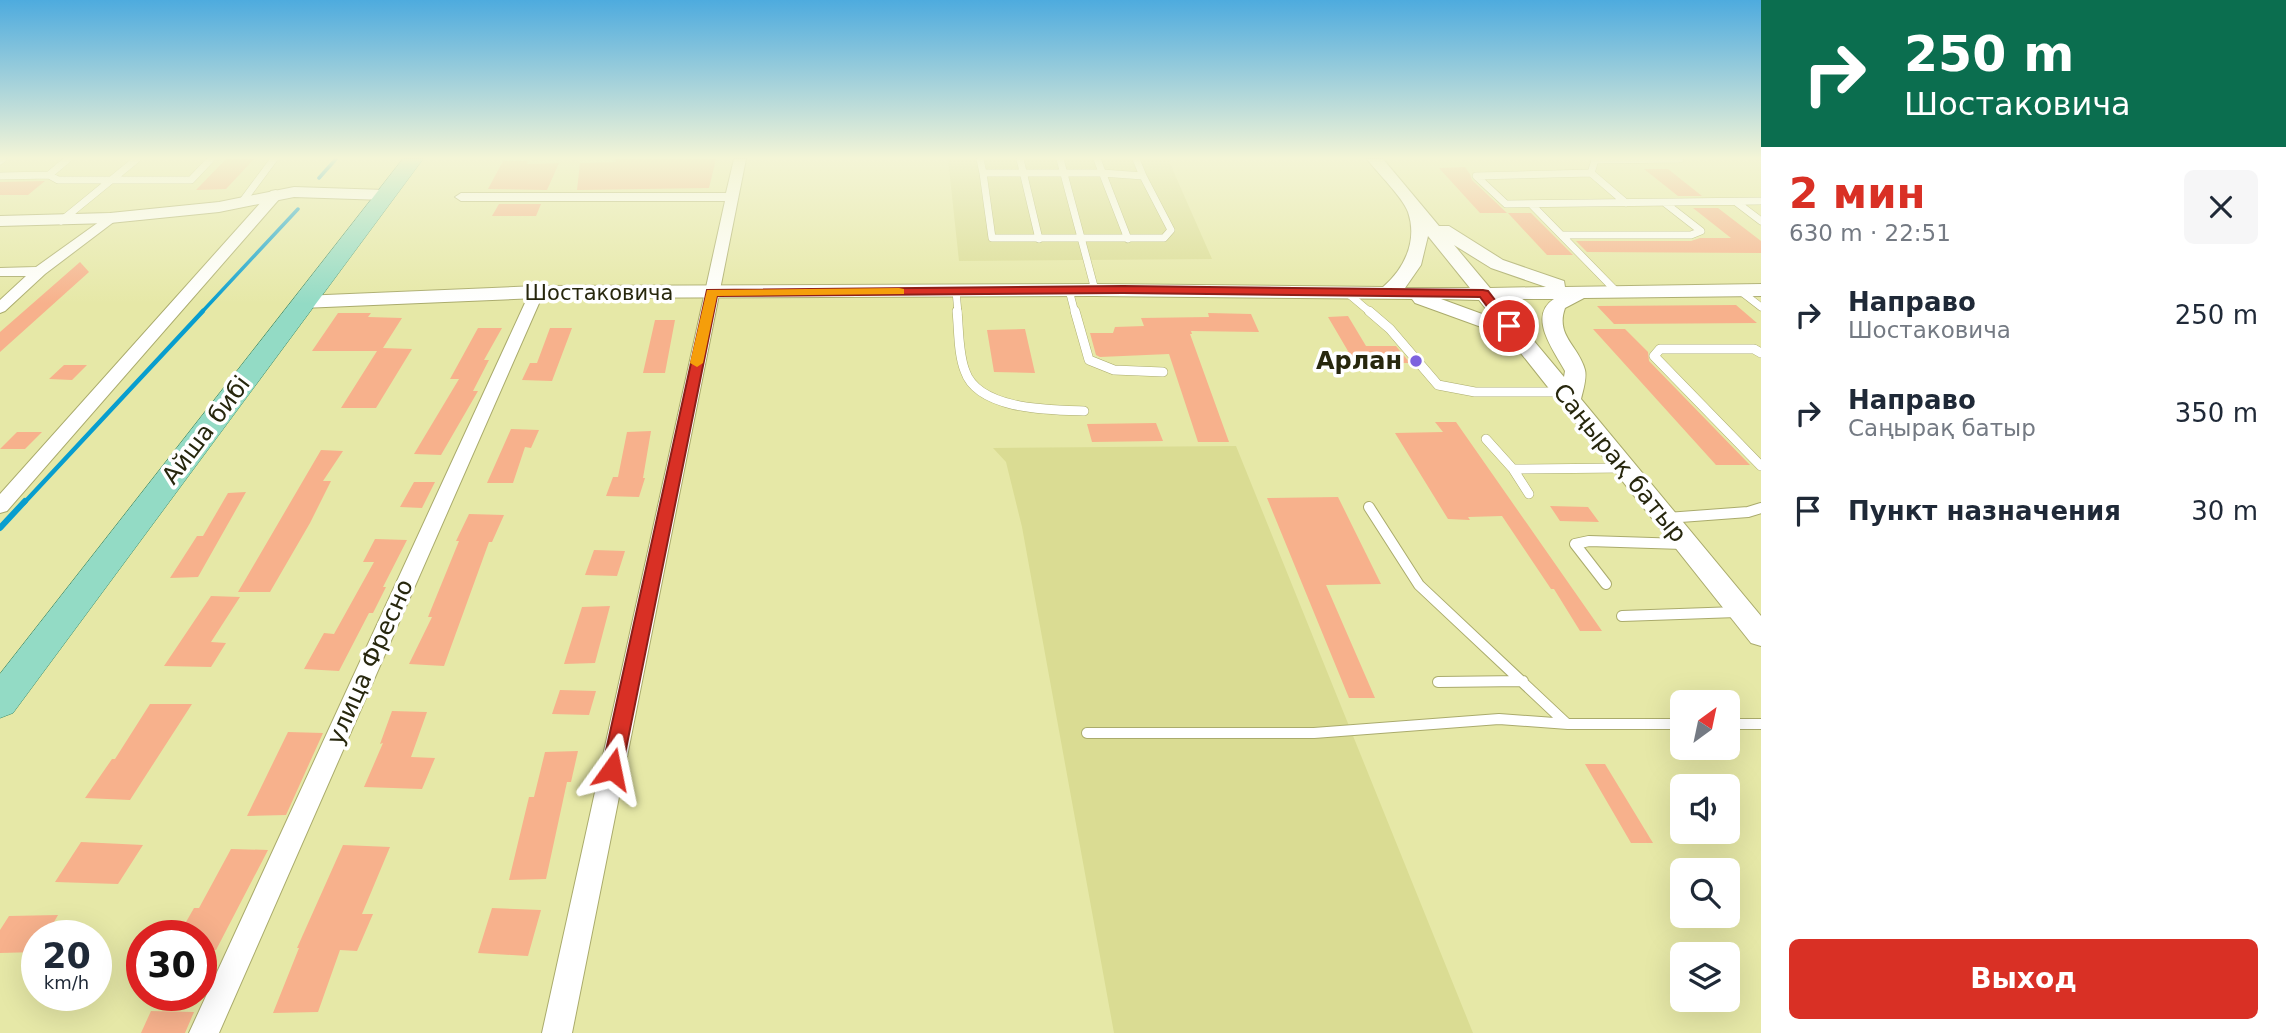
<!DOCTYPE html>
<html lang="ru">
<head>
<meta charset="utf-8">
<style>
  body { margin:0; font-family:"DejaVu Sans",sans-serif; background:#f6f6f7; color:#1f2937; height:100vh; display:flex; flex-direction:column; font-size:26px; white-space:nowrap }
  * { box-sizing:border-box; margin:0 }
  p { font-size:23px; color:#747a83 }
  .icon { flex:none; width:38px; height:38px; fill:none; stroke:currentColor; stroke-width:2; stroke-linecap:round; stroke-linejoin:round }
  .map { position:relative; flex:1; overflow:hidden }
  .side { display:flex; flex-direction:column; background:#fff; width:525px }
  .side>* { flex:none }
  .hud { background:#0b6e4f; color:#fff; overflow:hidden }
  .needle { width:46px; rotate:33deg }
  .buttons { position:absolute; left:1670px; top:690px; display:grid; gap:14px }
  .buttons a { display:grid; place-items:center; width:70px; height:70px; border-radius:10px; background:#fff; box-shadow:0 7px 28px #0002; font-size:35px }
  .speed { position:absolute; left:21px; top:920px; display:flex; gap:14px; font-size:35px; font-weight:700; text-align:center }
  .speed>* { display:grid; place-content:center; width:91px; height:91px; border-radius:50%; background:#fff; box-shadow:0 7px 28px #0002; line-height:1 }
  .speed small { font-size:18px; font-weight:400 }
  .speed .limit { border:10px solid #d22; background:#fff; color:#111 }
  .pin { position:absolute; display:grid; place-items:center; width:60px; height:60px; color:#fff; margin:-30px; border:4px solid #fff; border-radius:50%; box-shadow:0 2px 7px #0007 }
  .me { position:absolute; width:77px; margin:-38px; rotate:12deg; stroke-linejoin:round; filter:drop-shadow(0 0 5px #0008) }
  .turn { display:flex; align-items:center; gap:24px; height:147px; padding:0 28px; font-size:32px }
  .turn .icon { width:91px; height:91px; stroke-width:2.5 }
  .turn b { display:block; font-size:49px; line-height:60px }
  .round { display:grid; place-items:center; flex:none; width:74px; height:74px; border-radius:10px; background:#f6f6f7 }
  .headline { display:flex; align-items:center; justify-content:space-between; height:119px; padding:0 28px }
  h1 { font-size:42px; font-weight:700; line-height:52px; color:#d93025 }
  .button { display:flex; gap:14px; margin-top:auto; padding:14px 28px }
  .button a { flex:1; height:80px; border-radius:10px; background:#d93025; color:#fff; font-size:28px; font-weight:700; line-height:80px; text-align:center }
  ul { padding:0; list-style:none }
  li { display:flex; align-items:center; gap:21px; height:98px; padding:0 28px }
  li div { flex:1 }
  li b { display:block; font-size:26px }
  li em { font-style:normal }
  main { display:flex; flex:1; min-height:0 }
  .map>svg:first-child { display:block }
</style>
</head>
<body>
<main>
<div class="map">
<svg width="1761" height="1033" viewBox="0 0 1761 1033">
  <rect width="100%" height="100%" fill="#e6e8a7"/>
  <!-- built -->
  <path fill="#dadc93" d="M948 159H1168L1212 259 959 261Z
    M1236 446 1473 1033H1114L1022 527 1006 462 993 448Z"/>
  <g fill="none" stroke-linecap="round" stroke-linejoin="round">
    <!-- stream-far2 -->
    <path stroke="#089ecf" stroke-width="3.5" d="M319 178 336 159
      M201 313 298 209"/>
    <!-- stream-far1 -->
    <path stroke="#089ecf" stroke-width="4.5" d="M24 503 203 311"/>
    <!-- stream -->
    <path stroke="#089ecf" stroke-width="6" d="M0 528 25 501"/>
  </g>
  <!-- building -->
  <path fill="#f7b18c" d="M226 159H254L226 189 196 190Z
    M615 159H716L709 188 577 190 580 163 616 162Z
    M503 161H528L527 164 559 163 547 190 488 189Z
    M1465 167 1470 174 1472 180 1507 213H1480L1439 168Z
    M1644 169H1668L1702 196H1678Z
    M45 181 28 195H0V182Z
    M499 204H541L536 216H492Z
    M1693 208H1718L1761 241V253L1587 252 1576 241H1691L1700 238H1731Z
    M1508 213H1531L1573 255H1547Z
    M80 262 89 272 0 352V332Z
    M1736 305 1757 323 1614 324 1597 306Z
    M338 313H371L368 317 402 318 383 348 412 349 376 408H341L377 351H312Z
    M1208 313 1251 314 1259 332 1191 331 1192 334H1190L1229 442H1198L1169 354 1100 357 1096 355 1090 333H1113L1115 327 1144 326 1141 318 1209 317Z
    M1348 316 1366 346H1396L1410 363H1355L1328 317Z
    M655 320H675L665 373H643Z
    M478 328H502L484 360H489L473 391H478L441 455 414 454 459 379H450Z
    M550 328H572L552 381 522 380 530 363H537Z
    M1025 329 1035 373 994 372 987 330Z
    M1593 329H1625L1648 352 1649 361 1750 465H1716Z
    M64 365H87L72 380 49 379Z
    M1435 422H1456L1602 631H1580L1554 589H1551L1502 516 1468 517 1470 520 1448 519 1395 433 1443 432Z
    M1156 423 1163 441 1092 442 1087 424Z
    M511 429 539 430 531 448 525 447 513 483H487Z
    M651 431 643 478H645L639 497 606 496 613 477H618L627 432Z
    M17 432H42L25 449H0Z
    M321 450 343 451 323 481H331L310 523 270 592H238Z
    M414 482H435L422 508 400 507Z
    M246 492 198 577 170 578 197 536H203L228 493Z
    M1338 497 1381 584 1326 585 1375 698H1349L1267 498Z
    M1550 506 1588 507 1599 522 1560 521Z
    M469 514 504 515 492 542H489L444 666 409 664 432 617H428L459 541H456Z
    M375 539 407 540 383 587H386L373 613H369L339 671 304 669 324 633 334 634 374 562H363Z
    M594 550 625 551 617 576 585 575Z
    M211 596 240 597 211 642 226 643 211 667 164 666Z
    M610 606 595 663 564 664 582 607Z
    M560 690 596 691 589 715 552 714Z
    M150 704H192L130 800 85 798 112 759H115Z
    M392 711 427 712 411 757 435 758 422 789 364 787 383 743 380 744Z
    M288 732 323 733 286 815 247 816Z
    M578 751 571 782H567L546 879 509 880 529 797H534L545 752Z
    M1585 764H1605L1653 843H1631Z
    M81 842 143 845 118 884 55 882Z
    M343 845 390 847 362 914H373L357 951 340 950 318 1012 273 1013 299 948H297Z
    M231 849 268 850 216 950H201V936H178L194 908H199Z
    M492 908 541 910 528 956 478 953Z
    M58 915 46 936H37V952L0 953V930L9 916Z
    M151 1011 194 1012 185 1033H141Z"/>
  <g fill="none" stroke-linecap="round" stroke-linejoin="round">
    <defs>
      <path id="service-far2" d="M68 159 49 175 58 180H191L211 159
        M980 159 983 173H1102L1143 176 1136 159
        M1020 159 1039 239
        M1060 159 1095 290
        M1097 159 1128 239
        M1680 159 1595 160 1591 173 1476 176 1506 204 1761 201
        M0 161 3 159
        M983 173 992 238H1164L1171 230 1143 176
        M1591 173 1626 203
        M0 176 49 175
        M242 202 274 159
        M1736 202 1761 221
        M1531 204 1616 291
        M61 221 137 159
        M1562 235H1691L1701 231 1665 203
        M1069 290 1075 313
        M1739 290 1761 307
        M956 291 958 313
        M1345 291 1371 313"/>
      <path id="service-far1" d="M957 311C959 330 958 353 965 371 978 410 1050 410 1084 411
        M1075 311 1089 360 1114 370 1163 372
        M1369 311 1390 329 1438 385 1475 392H1561
        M1761 353 1754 349H1660L1654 356 1761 466
        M1486 439 1513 469 1529 494
        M1513 469 1623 468"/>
      <path id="service" d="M1369 507 1419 585 1567 724
        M1667 518 1748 512 1761 508
        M1606 584 1575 544 1589 541 1683 544
        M1622 616 1737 612
        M1438 682 1523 681
        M1727 724H1761
        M1087 733H1314L1499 719 1568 724H1682"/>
      <path id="minor" d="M734 159H746L572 1033H542L725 201H461L455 197 461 193H726Z
        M276 190 282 194 281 197 7 511 0 513V494L271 191Z
        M110 214 115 215V221L45 274 5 311 0 313V300L26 276H0V268L36 267Z
        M537 288 544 292 219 1033H189L530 292Z"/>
      <path id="tertiary" d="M1367 159H1383L1439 226H1449L1503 260 1564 281 1565 287 1761 284V296L1584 298 1565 308C1555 336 1579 346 1585 370 1587 378 1583 391 1581 399L1761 616V646L1751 643 1512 342 1504 340 1484 328 1415 303 1412 299 1095 296 537 298 302 308 292 302 302 296 537 286 1095 284 1383 287C1404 269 1418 241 1408 212 1402 196 1378 174 1367 159ZM1428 236 1470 288H1405L1421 265ZM1454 245 1491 268 1546 287 1490 288ZM1441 299 1479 300 1493 318ZM1499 299H1554C1527 316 1554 351 1565 371L1564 377Z
        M294 187 385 190 393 195 385 200 294 197 219 212 110 223 0 226V216L110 213 219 202Z"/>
      <path id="primary" d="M403 159H423L13 713 0 718V674Z"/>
    </defs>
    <!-- service-far2 casing -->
    <use href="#service-far2" stroke="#aaab6c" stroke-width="8"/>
    <!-- service-far1 casing -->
    <use href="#service-far1" stroke="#aaab6c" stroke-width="10"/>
    <!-- service casing -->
    <use href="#service" stroke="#aaab6c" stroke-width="12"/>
    <!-- minor casing -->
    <use href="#minor" stroke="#aaab6c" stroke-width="2"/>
    <!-- tertiary casing -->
    <use href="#tertiary" stroke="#aaab6c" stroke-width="2"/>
    <!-- primary casing -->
    <use href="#primary" stroke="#3e8c6b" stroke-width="1"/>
    <!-- service-far2 -->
    <use href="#service-far2" stroke="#fff" stroke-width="7"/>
    <!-- service-far1 -->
    <use href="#service-far1" stroke="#fff" stroke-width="9"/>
    <!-- service -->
    <use href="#service" stroke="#fff" stroke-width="10"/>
    <!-- minor -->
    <use href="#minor" fill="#fff" fill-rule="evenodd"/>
    <!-- tertiary -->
    <use href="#tertiary" fill="#fff" fill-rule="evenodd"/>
    <!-- primary -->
    <use href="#primary" fill="#93dbc5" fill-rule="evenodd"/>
  </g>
  <!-- sky -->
  <linearGradient id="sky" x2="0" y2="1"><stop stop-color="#4eabde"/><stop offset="0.52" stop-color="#f4f5d7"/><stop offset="1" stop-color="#f4f5d7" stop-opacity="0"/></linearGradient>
  <rect width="1761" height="304" fill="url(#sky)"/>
  <!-- route -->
  <path fill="#d93025" stroke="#8d1f18" stroke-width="2" d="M1123 286 1483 290 1488 291 1515 326 1509 330 1504 329 1480 297 1123 293 717 296 622 769 619 775 612 777 605 775 602 769 707 290Z"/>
  <!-- slow -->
  <path fill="#f59e0b" d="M899 288 904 289V294L717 296 703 363 697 367 690 363 707 290Z"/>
  <!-- markers -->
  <circle fill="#7d63de" stroke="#fff" stroke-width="2.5" cx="1416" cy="361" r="7"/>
  <g text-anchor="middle" stroke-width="7" stroke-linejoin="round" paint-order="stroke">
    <!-- far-street labels -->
    <g font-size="21" fill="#27270d" stroke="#fff">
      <text x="599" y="300">Шостаковича</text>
    </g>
    <!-- poi labels -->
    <g font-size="24" font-weight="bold" fill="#27270d" stroke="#fff" text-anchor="end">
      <text x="1402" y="369">Арлан</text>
    </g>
    <!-- street labels -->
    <g font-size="24" fill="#27270d" stroke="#fff">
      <text transform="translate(206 430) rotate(-53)" y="8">Айша бибі</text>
      <text transform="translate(1620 463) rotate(51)" y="8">Саңырақ батыр</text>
      <text transform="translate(370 662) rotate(-66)" y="8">улица Фресно</text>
    </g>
  </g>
</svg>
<div class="buttons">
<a><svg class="needle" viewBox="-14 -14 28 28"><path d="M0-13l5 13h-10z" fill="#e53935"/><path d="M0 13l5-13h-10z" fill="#747a83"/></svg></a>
<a><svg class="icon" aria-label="sound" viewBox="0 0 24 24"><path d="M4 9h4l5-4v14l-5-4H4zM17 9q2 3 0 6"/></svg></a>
<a><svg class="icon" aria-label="search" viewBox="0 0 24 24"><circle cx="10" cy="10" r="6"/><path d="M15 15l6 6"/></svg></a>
<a><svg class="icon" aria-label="layers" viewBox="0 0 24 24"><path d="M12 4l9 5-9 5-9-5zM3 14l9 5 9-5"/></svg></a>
</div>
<div class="speed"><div>20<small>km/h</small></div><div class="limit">30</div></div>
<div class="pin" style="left:1509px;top:326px;background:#d93025"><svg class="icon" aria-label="arrive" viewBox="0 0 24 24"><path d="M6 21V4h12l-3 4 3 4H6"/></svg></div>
<svg class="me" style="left:612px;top:769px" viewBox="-20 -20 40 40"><path d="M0-17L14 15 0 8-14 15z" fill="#d93025" stroke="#fff" stroke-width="4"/></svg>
</div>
<section class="side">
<div class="hud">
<div class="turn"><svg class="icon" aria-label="right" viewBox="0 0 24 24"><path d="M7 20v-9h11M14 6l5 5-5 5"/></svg><div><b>250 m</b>Шостаковича</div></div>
</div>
<div class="headline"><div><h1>2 мин</h1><p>630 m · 22:51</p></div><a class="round"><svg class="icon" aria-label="close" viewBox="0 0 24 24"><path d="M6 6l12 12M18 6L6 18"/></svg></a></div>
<ul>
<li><svg class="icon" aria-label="right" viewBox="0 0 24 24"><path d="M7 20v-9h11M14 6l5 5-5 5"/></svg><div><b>Направо</b><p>Шостаковича</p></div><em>250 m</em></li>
<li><svg class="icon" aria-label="right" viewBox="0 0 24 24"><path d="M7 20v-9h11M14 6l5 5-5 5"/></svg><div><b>Направо</b><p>Саңырақ батыр</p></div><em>350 m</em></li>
<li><svg class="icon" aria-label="arrive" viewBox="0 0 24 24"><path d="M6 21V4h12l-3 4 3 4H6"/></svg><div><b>Пункт назначения</b></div><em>30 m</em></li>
</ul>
<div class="button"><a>Выход</a></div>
</section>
</main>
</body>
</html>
